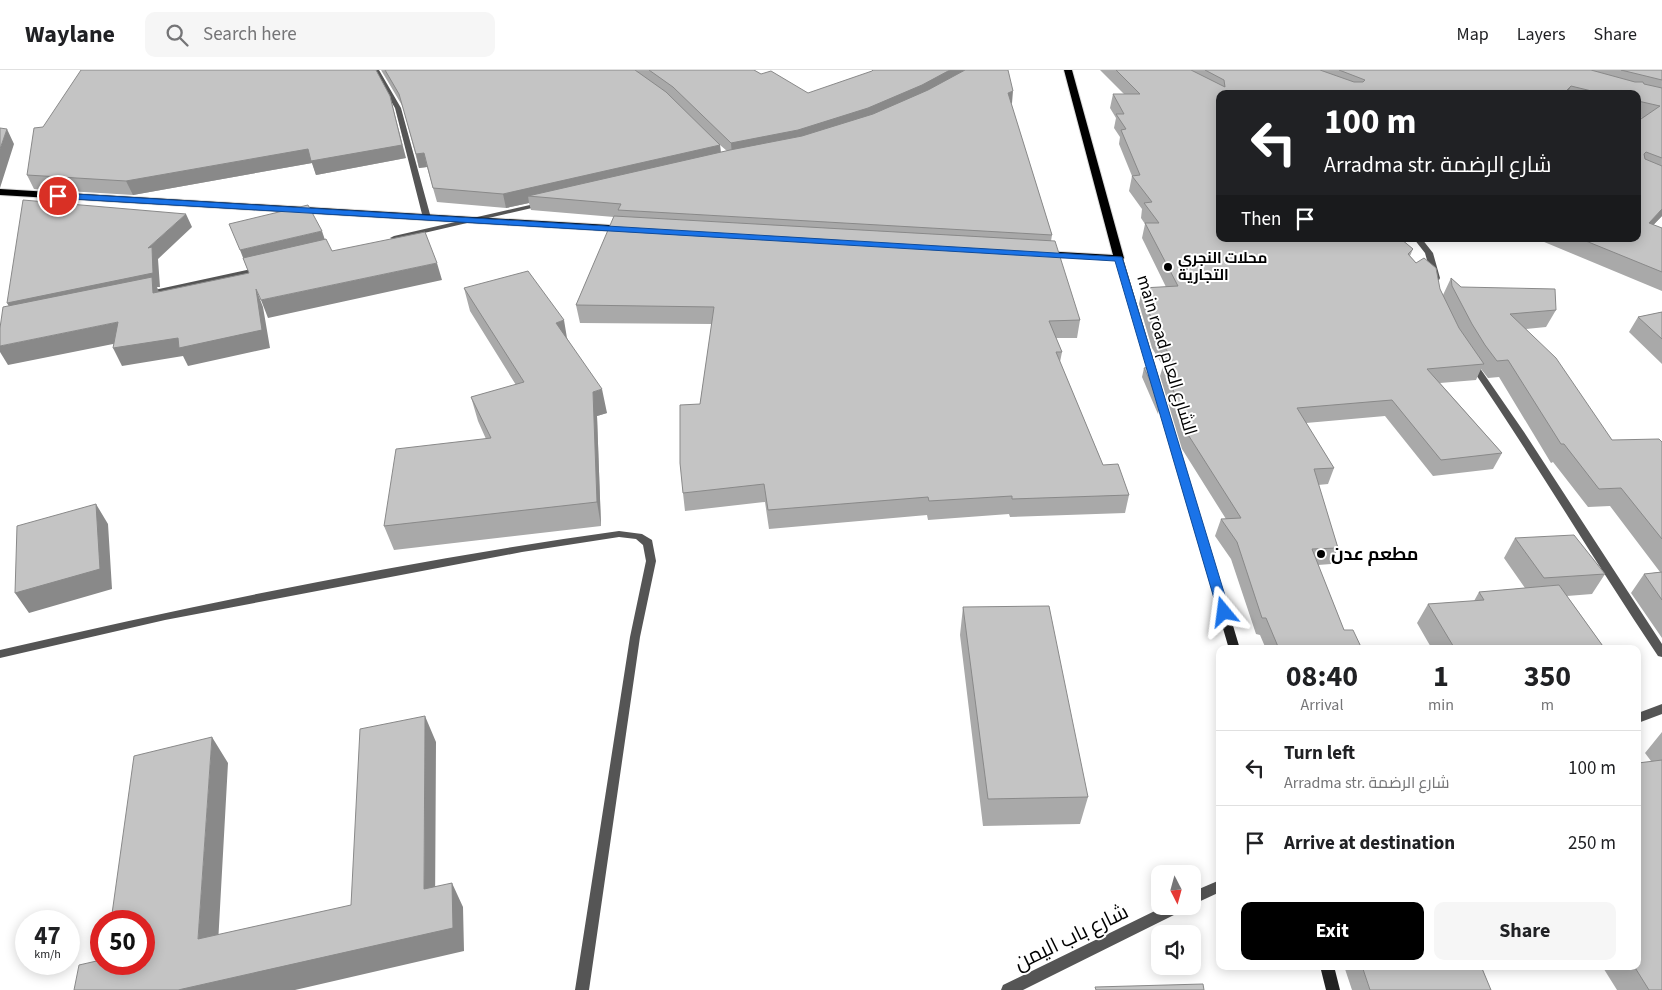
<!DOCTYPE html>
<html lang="en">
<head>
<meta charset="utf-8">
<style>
  body { margin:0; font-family:"Source Sans 3",Cairo,sans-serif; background:#f6f6f6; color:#202124; height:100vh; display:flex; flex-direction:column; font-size:19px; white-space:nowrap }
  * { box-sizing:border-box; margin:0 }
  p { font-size:16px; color:#757577 }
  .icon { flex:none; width:28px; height:28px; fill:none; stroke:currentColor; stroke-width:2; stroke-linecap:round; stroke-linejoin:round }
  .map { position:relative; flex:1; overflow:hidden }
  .details { position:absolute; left:1216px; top:575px; width:425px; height:325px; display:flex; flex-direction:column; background:#fff; border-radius:10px; box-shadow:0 2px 12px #0003 }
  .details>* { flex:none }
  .guide { position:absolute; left:1216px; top:20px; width:425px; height:152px; border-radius:10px; box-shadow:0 2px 12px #0003; background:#202124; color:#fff; overflow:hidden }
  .needle { width:32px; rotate:174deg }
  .fabs { position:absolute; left:1151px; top:795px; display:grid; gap:10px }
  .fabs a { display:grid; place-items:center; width:50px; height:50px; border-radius:10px; background:#fff; box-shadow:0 2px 12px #0003; font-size:25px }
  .speed { position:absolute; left:15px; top:840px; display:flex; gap:10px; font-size:25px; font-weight:700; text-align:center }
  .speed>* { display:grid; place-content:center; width:65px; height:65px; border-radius:50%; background:#fff; box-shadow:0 2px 12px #0003; line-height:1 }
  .speed small { font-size:12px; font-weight:400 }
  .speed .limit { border:8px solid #d22; background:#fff; color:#111 }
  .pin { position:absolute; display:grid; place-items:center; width:42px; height:42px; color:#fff; margin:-21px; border:2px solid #fff; border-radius:50%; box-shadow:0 1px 5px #0007 }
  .me { position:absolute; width:55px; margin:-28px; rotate:344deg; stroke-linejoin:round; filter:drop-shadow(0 0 4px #0008) }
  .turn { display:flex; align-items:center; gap:18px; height:105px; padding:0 25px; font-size:22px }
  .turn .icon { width:65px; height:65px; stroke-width:2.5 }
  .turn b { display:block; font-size:35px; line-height:42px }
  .then { display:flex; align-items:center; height:48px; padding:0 25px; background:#0003; gap:10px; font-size:19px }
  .eta { display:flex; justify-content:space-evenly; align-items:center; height:85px; text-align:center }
  .eta b { font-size:30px; font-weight:700; line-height:35px }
  .cta { display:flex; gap:10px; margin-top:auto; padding:10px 25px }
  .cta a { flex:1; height:58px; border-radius:10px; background:#000; color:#fff; font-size:20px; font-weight:700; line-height:58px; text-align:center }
  .cta a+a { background:#f6f6f6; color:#202124 }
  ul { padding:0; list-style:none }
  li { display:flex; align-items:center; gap:15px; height:75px; padding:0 25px; border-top:1px solid #e0e0e0 }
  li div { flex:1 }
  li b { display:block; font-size:19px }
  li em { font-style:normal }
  header { display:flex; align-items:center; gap:30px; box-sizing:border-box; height:70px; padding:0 25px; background:#fff; border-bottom:1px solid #e0e0e0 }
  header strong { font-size:24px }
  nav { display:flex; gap:28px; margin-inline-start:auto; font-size:18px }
  .search { width:350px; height:45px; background:#f6f6f6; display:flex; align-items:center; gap:12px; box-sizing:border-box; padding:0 18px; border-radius:10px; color:#757577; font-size:19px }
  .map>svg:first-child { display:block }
</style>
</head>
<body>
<header>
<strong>Waylane</strong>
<div class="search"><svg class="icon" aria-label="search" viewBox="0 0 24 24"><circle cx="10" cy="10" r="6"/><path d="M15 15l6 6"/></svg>Search here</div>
<nav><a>Map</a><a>Layers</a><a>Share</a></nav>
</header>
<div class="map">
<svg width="1662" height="920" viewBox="0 0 1662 920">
  <rect width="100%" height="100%" fill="#fff"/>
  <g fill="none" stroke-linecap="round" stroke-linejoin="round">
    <defs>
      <path id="primary" d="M1064 0H1072L1124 188 1122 190 1043 187 1038 184 1043 181 1113 185Z
        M0 119 626 156 631 159 626 162 0 125Z"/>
    </defs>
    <!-- primary casing -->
    <use href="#primary" stroke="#dbdbdb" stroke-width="2"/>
    <!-- minor -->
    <path fill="#555" fill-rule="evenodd" d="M373 0H379L401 38 431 148 430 150 423 148 395 38Z
      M543 132 547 134 545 135 394 170 390 168 394 166Z
      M1414 169H1422L1433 183 1440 208 1439 210H1436L1432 208 1425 183Z
      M261 197H264V201L145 226 141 224 145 222Z
      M1472 290 1475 291 1524 362 1662 574V587L1658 586C1593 489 1534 389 1468 293Z
      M619 461 642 464 652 470 656 491 640 567 589 920H575L630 567 646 491 643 475 636 469 619 467 522 482 165 550 0 588V580C204 533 412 490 619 461Z
      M1662 634V644L1638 653V643Z
      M1220 810V822L1192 835V822Z
      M1165 836H1186L1184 840 1023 920H1001L1003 915Z"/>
    <!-- secondary -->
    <path fill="#222" fill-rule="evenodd" d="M1116 186H1119L1123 188 1240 579H1229L1115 188Z
      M1320 896H1334L1340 920H1326Z"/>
    <!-- primary -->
    <use href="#primary" fill="#000" fill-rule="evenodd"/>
  </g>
  <!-- wall -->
  <path fill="#a9a9a9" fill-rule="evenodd" d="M381 0H754L761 4 808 23 1012 33 1011 34 1052 165 1051 171 1080 250 1077 268H1056L1062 282 1060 292 1103 395 1129 425 1125 443 1010 447 1009 444 928 450 927 445 769 459 765 432 685 441 683 423 700 334 712 254 580 253 576 235 614 147 531 140 529 133 506 138 437 132 427 97 419 98 403 37ZM720 75 727 81 721 82Z
    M1100 0H1662V146L1653 155 1662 158V221L1537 169H1638L1642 48 1638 47V24H1220L1413 179 1410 186 1440 219 1444 227 1443 225 1451 208 1461 217 1556 240 1546 257 1526 259 1612 370 1662 372V568L1631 523 1644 504 1660 502 1610 436 1588 437 1553 392 1551 393 1499 307 1488 308 1481 299 1476 310 1440 313 1502 383 1493 399 1433 406 1385 346 1306 353 1334 398 1328 414 1318 415 1338 478 1331 494 1318 495 1344 560 1362 579H1266L1260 565 1256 564 1231 489 1215 466 1221 449H1226L1182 379 1160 306 1163 296 1152 278 1139 234 1142 218 1166 217 1142 168 1145 154 1141 148 1142 139 1129 121 1132 106 1119 74 1120 67 1114 58 1116 48 1110 38 1113 24H1124Z
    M406 88 316 105 312 93 133 125 34 119 27 105Z
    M464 218 567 268 607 343 597 346 601 456 394 480 384 456 486 369 478 351 471 327 516 315 470 241Z
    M1662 242V294L1629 262 1638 247Z
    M1144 298 1161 333 1158 344 1142 307Z
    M1515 468 1605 504 1592 524 1567 526 1605 579H1432L1417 553 1428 534 1474 531 1479 522 1525 518 1504 488Z
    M963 537 1088 727 1080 754 983 756 960 565Z
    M1662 662V920H1617L1602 896H1638L1651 691 1645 683Z
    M1344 896H1481L1491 920H1352Z"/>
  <!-- shaded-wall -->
  <path fill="#898989" d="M950 0H969L867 51 732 86 731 73Z
    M1571 16 1567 24H1563Z
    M1013 21 1012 33 1006 36 1008 23Z
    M390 26 406 88 316 105 312 93 133 125 126 111Z
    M7 59 14 74 0 118V79Z
    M720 75 721 88 528 126 529 133 506 138 503 124Z
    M424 83 427 97 419 98 416 84Z
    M1662 139V146L1641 168 1649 153Z
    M186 144 192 157 158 189 160 217H157L160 225 15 247 7 233 148 178Z
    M322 161 328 179 247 198 240 180Z
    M437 193 442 210 268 248 261 230Z
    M256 219 263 237 270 278 188 296 183 286 122 296 113 278Z
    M564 250 568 274 556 253Z
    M118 252 128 271 8 295 0 282V276Z
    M602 319 607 343 597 346 601 456 597 432 593 322Z
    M96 434 108 454 112 519 29 543 15 523Z
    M425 646 436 672 435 843 424 819Z
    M212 667 228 693 217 892 198 869Z
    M452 813 463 837 464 881 295 920H178Z"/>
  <!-- building -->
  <path fill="#c4c4c4" stroke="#898989" d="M81 0H376L390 26 402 75 311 91 308 79 126 111 27 105 34 58 43 57Z
    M385 0H635L666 22 720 75 503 124 433 118 424 83 416 84 399 24Z
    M649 0H754L761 4 771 1 808 23 872 1 873 0H950L922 15 868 38 798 60 731 73 673 17Z
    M965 0H1008L1013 21 1008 23 1052 165 618 140 621 134 528 126 730 80 802 66 873 44 928 20Z
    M1116 0H1191L1225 17 1224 10 1205 0H1320L1354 12H1363L1365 10 1339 0H1591L1635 12H1643L1644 14 1662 18V88L1646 82 1644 84 1645 89 1662 96V139L1649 153 1662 158V202L1581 169H1638V51L1660 36 1638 31V24H1604L1571 16 1563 24H1220V169H1401L1413 179 1408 184 1416 193 1424 188 1436 198 1440 219 1459 258 1484 294 1427 299 1502 383 1441 390 1392 330 1297 338 1334 398 1314 399 1338 478 1312 479 1344 560H1353L1362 579H1279L1266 548H1262L1237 472 1221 449 1241 448 1187 363 1164 291 1173 290 1155 262 1142 218 1178 216 1145 153H1159L1144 133 1152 132 1132 106 1140 105 1121 60 1126 59 1116 44H1124L1113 24H1140Z
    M1621 0H1662V10Z
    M0 58 7 59 0 79Z
    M23 130 186 144 148 178 152 177 153 203 7 233Z
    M308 135 322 161 240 180 229 154Z
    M614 146 1055 171 1080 250 1049 251 1062 282H1056L1103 395 1118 394 1129 425 1012 429V426L929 431 928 427 768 440 764 414 683 423 680 393V335L700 334 714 237 576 235Z
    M425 162 437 193 261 230 256 219 262 260 179 278 178 268 113 278 118 252 0 276V258L3 237 152 207 153 223 249 203 243 188 326 169 332 181Z
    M528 201 564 250 556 253 602 319 593 322 597 432 384 456 396 379 491 368 471 327 524 312 464 218Z
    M1451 208 1461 217 1555 219 1556 240 1510 244 1556 288 1612 370 1659 369 1662 372V469L1621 418 1599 419 1564 374H1561L1508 290 1497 291 1485 275 1472 254 1452 216Z
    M1662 242V269L1638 247Z
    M1150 297 1161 333 1144 298Z
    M96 434 100 499 15 523 17 456Z
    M1574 465 1605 504 1544 508 1515 468Z
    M1662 502V530L1644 504Z
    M1559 515 1605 579H1455L1428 534 1484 530 1479 522Z
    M1049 536 1088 727 988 729 963 537Z
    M425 646 424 819 452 813 453 858 178 920H74L79 895 101 890V894H144V851H111L134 686 212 667 198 869 351 835 360 659Z
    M1662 690V920H1649L1634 896H1638V693Z
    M1362 896H1481L1491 920H1370Z
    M1203 914 1204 920H1096L1095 917Z"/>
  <!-- route -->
  <path fill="#1a73e8" stroke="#114b97" d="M58 123 1122 187 1230 542 1228 545H1220L1218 542 1115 191 55 128 54 126Z"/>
  <!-- markers -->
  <g fill="#000" stroke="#fff" stroke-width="2">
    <circle cx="1168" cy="197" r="5"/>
    <circle cx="1321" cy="484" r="5"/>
  </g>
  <g text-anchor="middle" stroke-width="4" stroke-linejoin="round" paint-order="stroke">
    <!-- far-poi labels -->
    <g font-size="15" font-weight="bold" fill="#000" stroke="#fff" text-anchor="start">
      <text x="1178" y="193">محلات النجري<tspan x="1178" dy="17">التجارية</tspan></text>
    </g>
    <!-- street labels -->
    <g font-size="18" fill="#000" stroke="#fff">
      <text transform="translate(1167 285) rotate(73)" y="6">main road الشارع العام</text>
    </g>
    <!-- poi labels -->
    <g font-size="18" font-weight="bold" fill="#000" stroke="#fff" text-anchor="start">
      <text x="1331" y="490">مطعم عدن</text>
    </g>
    <!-- near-street labels -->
    <g font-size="21" fill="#000" stroke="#fff">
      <text transform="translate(1071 867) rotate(-26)" y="7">شارع باب اليمن</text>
    </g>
  </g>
</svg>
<div class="fabs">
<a><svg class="needle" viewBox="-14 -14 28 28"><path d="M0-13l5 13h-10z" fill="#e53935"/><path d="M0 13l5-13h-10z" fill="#757577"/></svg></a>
<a><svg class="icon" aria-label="sound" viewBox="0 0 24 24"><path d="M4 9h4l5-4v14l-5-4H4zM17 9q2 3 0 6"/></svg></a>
</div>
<div class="speed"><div>47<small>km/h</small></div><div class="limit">50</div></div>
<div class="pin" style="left:58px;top:126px;background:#d93025"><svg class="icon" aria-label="arrive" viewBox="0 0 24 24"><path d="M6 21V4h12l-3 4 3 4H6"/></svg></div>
<svg class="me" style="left:1224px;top:542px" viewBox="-20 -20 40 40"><path d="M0-17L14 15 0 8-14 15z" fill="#1a73e8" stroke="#fff" stroke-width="4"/></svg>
<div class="guide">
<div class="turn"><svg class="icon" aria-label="left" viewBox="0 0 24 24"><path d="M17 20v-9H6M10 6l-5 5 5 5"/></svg><div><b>100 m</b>Arradma str. شارع الرضمة</div></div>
<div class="then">Then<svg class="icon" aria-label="arrive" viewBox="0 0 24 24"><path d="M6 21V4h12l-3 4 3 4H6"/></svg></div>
</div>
<section class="details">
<div class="eta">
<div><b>08:40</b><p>Arrival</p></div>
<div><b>1</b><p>min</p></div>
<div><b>350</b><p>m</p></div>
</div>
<ul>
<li><svg class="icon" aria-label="left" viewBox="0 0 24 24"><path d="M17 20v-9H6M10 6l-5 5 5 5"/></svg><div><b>Turn left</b><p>Arradma str. شارع الرضمة</p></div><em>100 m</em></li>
<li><svg class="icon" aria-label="arrive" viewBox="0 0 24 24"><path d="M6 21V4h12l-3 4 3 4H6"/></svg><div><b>Arrive at destination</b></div><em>250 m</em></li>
</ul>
<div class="cta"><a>Exit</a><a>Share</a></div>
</section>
</div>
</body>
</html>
